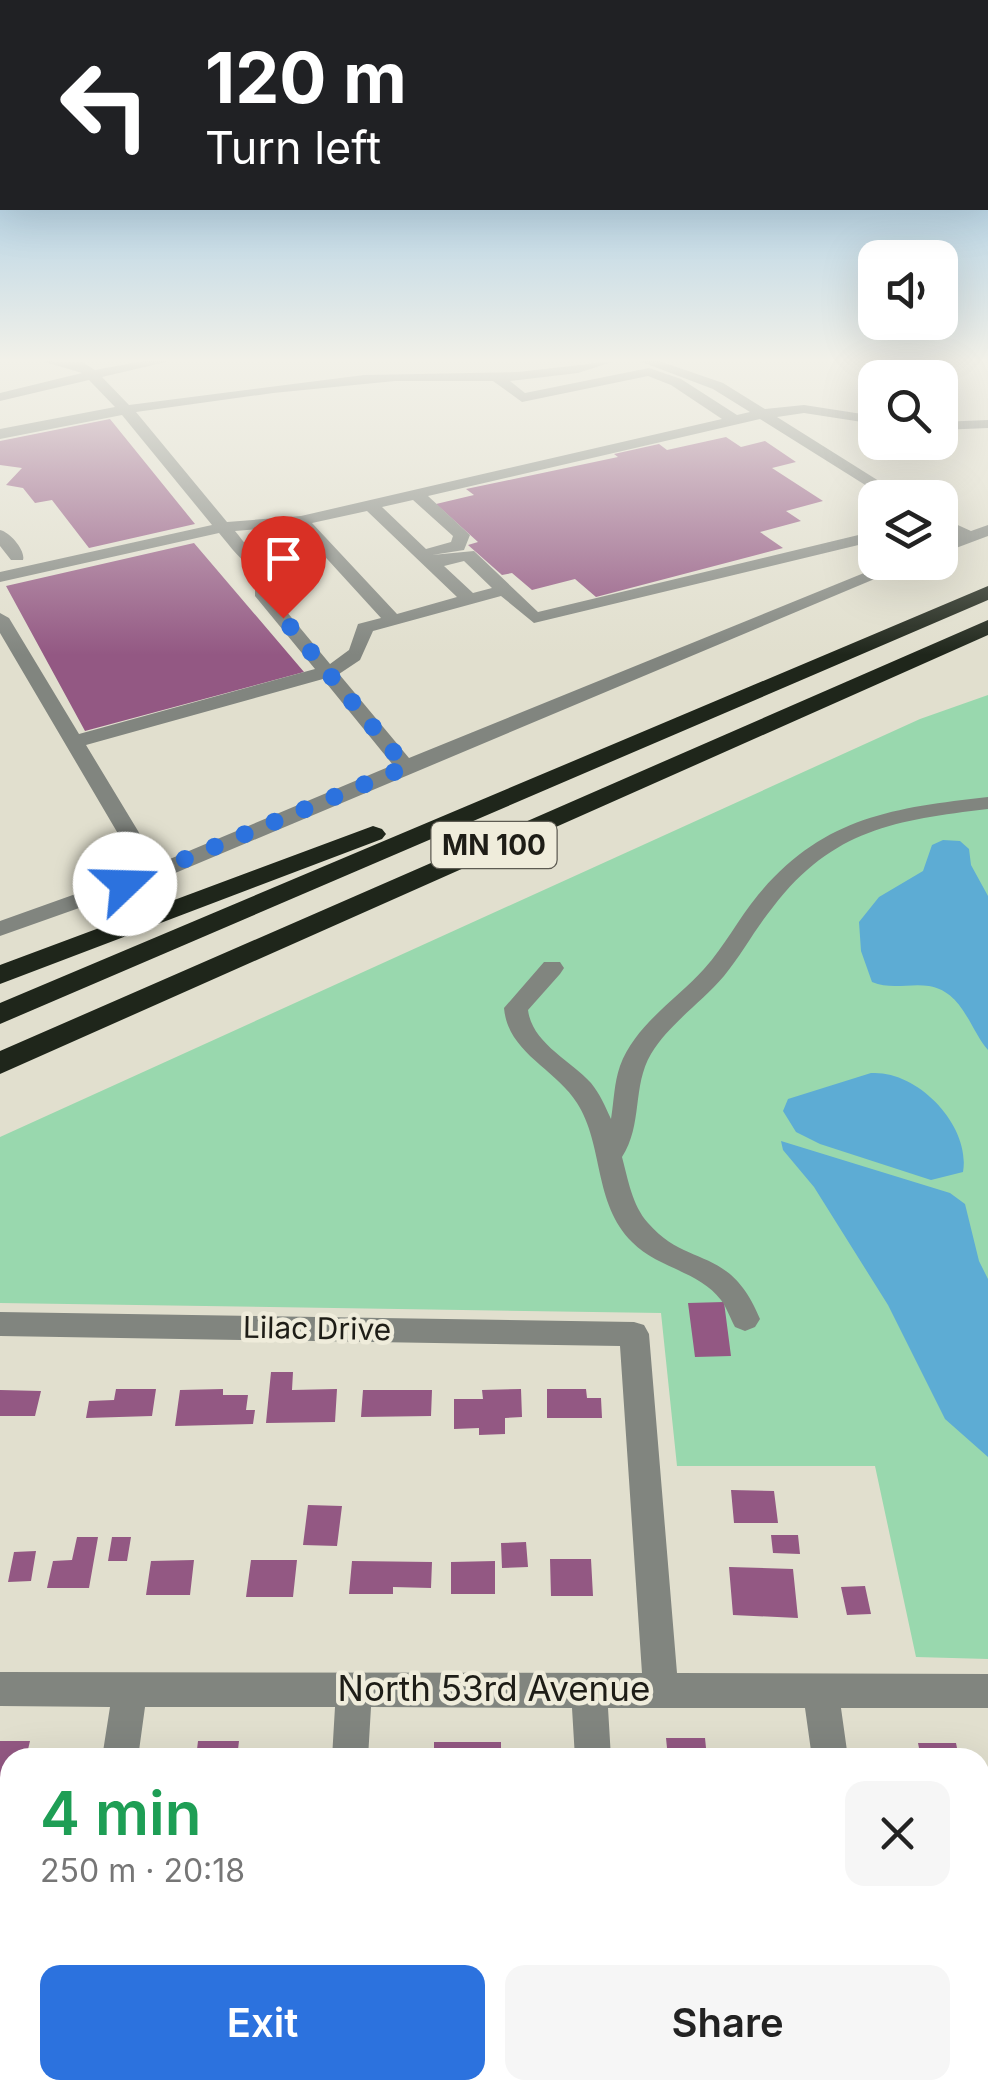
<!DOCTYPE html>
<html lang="en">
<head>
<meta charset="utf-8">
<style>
  body { margin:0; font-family:Inter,sans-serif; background:#f6f6f6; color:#222; height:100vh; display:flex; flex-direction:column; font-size:38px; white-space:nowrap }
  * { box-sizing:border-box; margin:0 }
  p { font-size:32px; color:#767676 }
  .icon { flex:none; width:55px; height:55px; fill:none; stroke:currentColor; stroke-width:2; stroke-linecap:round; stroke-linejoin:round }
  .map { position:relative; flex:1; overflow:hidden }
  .side { position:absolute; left:0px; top:1748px; width:990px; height:352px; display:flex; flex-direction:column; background:#fff; border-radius:30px 30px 0 0; box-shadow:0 10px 40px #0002 }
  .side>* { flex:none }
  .guide { position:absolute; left:0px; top:0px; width:990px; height:210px; box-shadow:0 10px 40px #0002; background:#202124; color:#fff; overflow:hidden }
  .fabs { position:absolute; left:858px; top:240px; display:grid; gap:20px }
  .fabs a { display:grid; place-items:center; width:100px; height:100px; border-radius:20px; background:#fff; box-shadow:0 10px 40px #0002; font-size:50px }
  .pin { position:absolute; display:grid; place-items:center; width:85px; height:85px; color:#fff; margin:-102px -42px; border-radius:50% 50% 50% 0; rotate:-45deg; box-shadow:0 0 10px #0007 }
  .pin .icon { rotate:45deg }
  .me { position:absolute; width:110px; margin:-55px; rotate:69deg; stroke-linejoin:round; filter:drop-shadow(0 0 8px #0008) }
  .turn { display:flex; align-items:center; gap:35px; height:210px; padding:0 40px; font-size:45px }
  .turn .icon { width:130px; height:130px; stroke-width:2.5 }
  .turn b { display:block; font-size:70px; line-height:85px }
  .round { display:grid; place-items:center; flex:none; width:105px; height:105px; border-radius:20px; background:#f6f6f6 }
  .overview { display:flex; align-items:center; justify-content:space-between; height:170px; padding:0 40px }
  h1 { font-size:60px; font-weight:600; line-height:75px; color:#1e9e55 }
  .action { display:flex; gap:20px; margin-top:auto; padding:20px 40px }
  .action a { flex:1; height:115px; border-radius:20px; background:#2c72de; color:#fff; font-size:40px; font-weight:600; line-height:115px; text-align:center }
  .action a+a { background:#f6f6f6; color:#222 }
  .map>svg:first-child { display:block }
</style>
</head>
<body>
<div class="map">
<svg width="988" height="2098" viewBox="0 0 988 2098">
  <rect width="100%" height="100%" fill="#e1dfce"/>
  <!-- green -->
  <path fill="#99d8ae" d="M988 695V1659L916 1657 875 1466H677L661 1313 0 1303V1137L920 719Z"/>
  <!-- water -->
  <path fill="#5dacd4" d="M943 840 960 841 969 849 971 865 988 896V1050C969 1028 963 992 929 986 910 983 891 990 872 982L861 951 859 922 879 897 923 871 932 845Z
    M871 1073C918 1070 971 1126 963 1172L931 1180 820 1144 796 1132 783 1111 788 1099Z
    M781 1141 950 1193 965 1204 979 1261 988 1279V1457L945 1419 888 1305 814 1187 783 1150Z"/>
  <!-- building -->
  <path fill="#935883" d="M110 419 195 524 89 548 52 500 35 503 23 488 6 485 22 468 0 465V441Z
    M726 437 741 447 765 441 796 462 772 468 823 501 786 511 801 521 760 532 783 548 596 597 575 579 532 590 512 573 502 575 468 545 478 542 436 504 474 495 466 489 618 457 614 454 659 444 667 450Z
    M194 543 304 672 85 731 6 586Z
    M724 1302 731 1356 695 1357 688 1303Z
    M271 1372H293L292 1390 337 1389 335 1422 266 1423Z
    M116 1389H156L152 1416 86 1418 89 1401 114 1400Z
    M223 1389V1395H248L246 1410H255L253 1424 175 1426 180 1390Z
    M521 1389 522 1417 505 1418V1434L479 1435V1428L454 1429V1399H483L482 1390Z
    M547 1389H586L587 1398H601L602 1418H547Z
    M0 1390 41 1391 35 1416H0Z
    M363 1390H432L431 1416 361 1417Z
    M731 1490 774 1491 778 1523H734Z
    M308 1505 342 1506 337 1546 303 1545Z
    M771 1535H798L800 1554 773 1553Z
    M77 1537H98L89 1588H47L53 1561 72 1560Z
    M112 1537H131L127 1561H108Z
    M526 1542 528 1567 502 1568 501 1543Z
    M36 1551 31 1581 8 1582 14 1552Z
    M550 1559H591L593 1596H551Z
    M194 1560 190 1595H146L151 1561Z
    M251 1560H297L293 1597H246Z
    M352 1561 432 1562 431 1588 393 1587V1594H349Z
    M495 1561V1594H451V1562Z
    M729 1567 793 1569 798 1618 733 1615Z
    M865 1586 871 1614 847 1615 841 1587Z
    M666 1738H705L707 1758H668Z
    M0 1741H30L26 1758H10V1785H0Z
    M198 1741H239L237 1758H196Z
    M434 1742H501V1758H434Z
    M918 1743H956L959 1758H921Z
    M0 1799H10L5 1857H0Z
    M980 1889H987L988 1893V1962H980Z
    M980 1973H988V2055H980Z
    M980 2066H988V2098H966L964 2090H980Z
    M457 2090H502V2098H457Z
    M695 2090H768L769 2098H696Z
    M901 2090H939L940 2098H903Z"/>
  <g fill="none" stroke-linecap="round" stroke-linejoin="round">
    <!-- minor -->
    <path fill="#81857f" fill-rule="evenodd" d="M42 361 82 362 95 370 143 361H170L102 377 129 405 364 375 518 372 615 361 578 373 510 381 525 393 649 368 681 379 737 415 750 412 713 389 639 361H659L723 383 765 409 804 405 875 416V424L804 413 777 417 906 498H886L760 419 428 496 470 535 464 550 432 555 474 551 538 612 875 531V541L534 623 501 596 373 631 360 660 339 674 409 758 891 562H915L161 879 0 936V921L140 871 0 633V613L9 618 79 734 315 669 255 596V588H267L330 664 349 650 358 624 381 618 297 526 235 531C258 559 259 569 297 561L306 566C266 595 242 561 219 533L0 582V572L212 525 122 415 0 439V429L115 407 89 380 0 401V393L82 373ZM648 376 671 385 722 419 301 516 227 522 136 412 273 393 395 381H493L522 402ZM413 500 453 536 451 542 426 549 382 507ZM367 511 457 597 397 614 312 523ZM464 561 492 588 473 593 444 566ZM323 679 393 765 158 864 86 745Z
      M988 420V428L940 430V422Z
      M940 517 971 531 988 525V536L940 554V543L957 536 940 528Z
      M0 530C10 532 26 551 23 560H11L0 546Z
      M988 797V809C896 820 833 829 773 907 755 929 742 954 724 976 701 1003 669 1024 651 1054 632 1086 643 1125 622 1157 628 1179 632 1205 648 1223 689 1270 729 1244 760 1319L755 1327 745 1331 735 1327C730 1318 727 1308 721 1300 699 1271 657 1268 632 1242 593 1203 604 1145 577 1103 555 1068 508 1053 504 1008L544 962H560L564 968 560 974 528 1010C532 1043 570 1060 591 1083 600 1094 605 1106 611 1119 614 1101 614 1083 620 1066 635 1025 676 1000 704 969 725 946 738 919 758 895 823 817 892 808 988 797Z
      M0 1312 634 1322 644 1325 649 1334 677 1673 988 1674V1708H841L848 1758H812L805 1708H608L611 1758H575L572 1708 371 1707 368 1758H332L335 1707H145L138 1758H102L110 1707 0 1706V1672L642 1673 620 1346 0 1336Z
      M46 2090H88L87 2098H45Z
      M310 2090H352L351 2098H309Z
      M590 2090H632L633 2098H591Z
      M861 2090H903L904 2098H862Z"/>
    <!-- highway -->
    <path fill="#1f261b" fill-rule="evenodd" d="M988 586V600L0 1024V1003Z
      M988 620V635L0 1074V1051Z
      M373 826 382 829 386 834 382 839 0 984V965Z"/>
  </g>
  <!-- sky -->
  <linearGradient id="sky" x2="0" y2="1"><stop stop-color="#70b1e0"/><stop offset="0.55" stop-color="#f2f1e9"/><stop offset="1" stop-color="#f2f1e9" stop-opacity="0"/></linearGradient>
  <rect width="988" height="655" fill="url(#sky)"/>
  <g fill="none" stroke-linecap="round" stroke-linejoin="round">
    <!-- route -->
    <path stroke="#2c72de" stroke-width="18" stroke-dasharray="0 32.4" d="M125 884 406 767 283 618"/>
  </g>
  <g text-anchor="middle" stroke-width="9" stroke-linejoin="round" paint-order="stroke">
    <!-- shield labels -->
    <rect fill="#efecdb" stroke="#5d5b52" stroke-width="2.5" x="431.5" y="822" width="125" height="46" rx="8"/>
    <g font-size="28" font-weight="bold" fill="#1e1d17">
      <text x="494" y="855">MN 100</text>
    </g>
    <!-- street labels -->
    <g font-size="30" fill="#1e1d17" stroke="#efecdb">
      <text transform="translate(317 1329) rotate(1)" y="10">Lilac Drive</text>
    </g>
    <!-- near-street labels -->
    <g font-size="35" fill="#1e1d17" stroke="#efecdb">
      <text x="494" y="1701">North 53rd Avenue</text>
    </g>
  </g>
</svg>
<div class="fabs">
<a><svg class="icon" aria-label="sound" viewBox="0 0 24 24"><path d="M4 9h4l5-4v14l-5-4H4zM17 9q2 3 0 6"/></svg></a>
<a><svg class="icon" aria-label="search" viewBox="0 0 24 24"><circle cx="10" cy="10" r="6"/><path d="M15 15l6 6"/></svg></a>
<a><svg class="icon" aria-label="layers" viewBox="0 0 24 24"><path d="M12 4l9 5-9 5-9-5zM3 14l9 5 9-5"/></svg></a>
</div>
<div class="pin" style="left:283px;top:618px;background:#d93025"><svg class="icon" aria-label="arrive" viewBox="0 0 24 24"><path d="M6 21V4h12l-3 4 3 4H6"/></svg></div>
<svg class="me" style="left:125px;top:884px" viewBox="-20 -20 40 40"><circle r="19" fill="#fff"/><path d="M0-13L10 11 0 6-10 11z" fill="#2c72de"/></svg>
<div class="guide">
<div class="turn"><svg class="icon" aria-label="left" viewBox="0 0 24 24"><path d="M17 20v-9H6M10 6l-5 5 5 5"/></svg><div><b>120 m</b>Turn left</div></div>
</div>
<section class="side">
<div class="overview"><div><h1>4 min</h1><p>250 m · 20:18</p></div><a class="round"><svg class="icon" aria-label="close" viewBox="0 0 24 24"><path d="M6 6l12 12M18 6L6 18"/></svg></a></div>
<div class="action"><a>Exit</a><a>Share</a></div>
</section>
</div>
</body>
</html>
